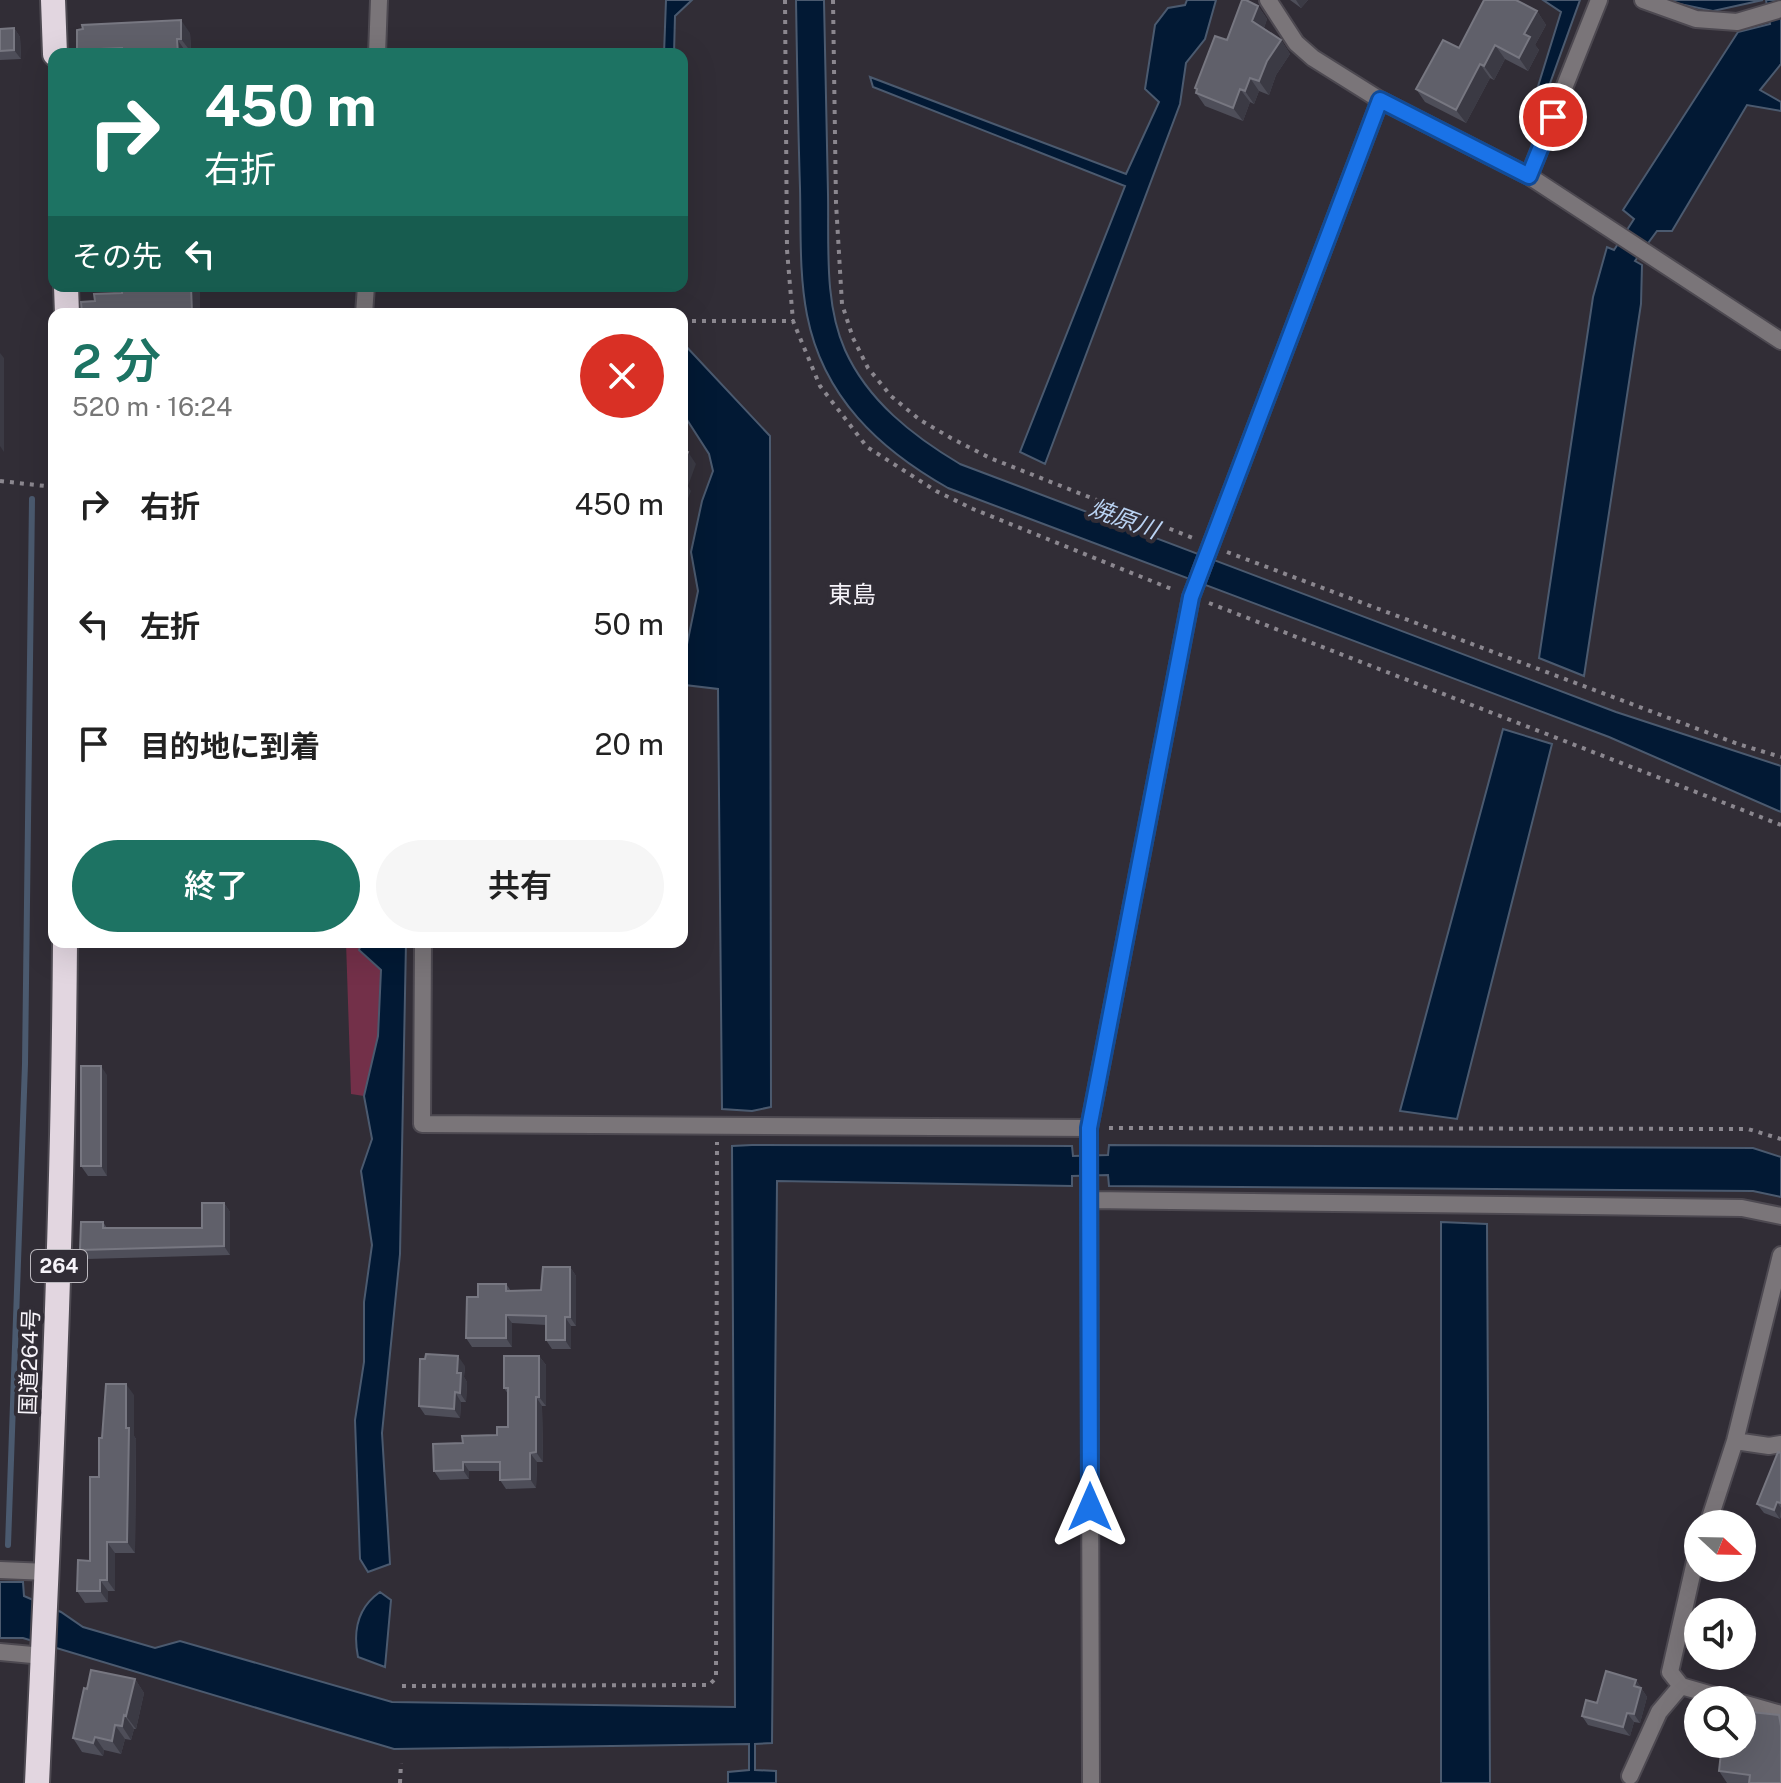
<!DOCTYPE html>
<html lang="ja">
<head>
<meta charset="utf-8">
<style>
  body { margin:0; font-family:"Public Sans","Noto Sans JP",sans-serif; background:#f6f6f6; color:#222; height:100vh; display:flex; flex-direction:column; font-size:30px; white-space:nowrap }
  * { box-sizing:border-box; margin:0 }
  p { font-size:26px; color:#767676 }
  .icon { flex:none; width:44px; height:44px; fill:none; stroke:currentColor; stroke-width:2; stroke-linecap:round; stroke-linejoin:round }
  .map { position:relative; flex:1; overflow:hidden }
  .details { position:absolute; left:48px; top:308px; width:640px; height:640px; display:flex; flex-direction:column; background:#fff; border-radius:16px; box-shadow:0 8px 32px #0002 }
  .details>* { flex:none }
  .banner { position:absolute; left:48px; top:48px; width:640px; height:244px; border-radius:16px; box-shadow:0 8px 32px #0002; background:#1d7363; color:#fff; overflow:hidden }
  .needle { width:52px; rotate:112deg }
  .tools { position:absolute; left:1684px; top:1510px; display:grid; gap:16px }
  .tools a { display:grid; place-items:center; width:72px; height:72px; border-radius:50%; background:#fff; box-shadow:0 8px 32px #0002; font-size:40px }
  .pin { position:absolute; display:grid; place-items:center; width:68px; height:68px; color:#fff; margin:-34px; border:4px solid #fff; border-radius:50%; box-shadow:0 2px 8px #0007 }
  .me { position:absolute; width:88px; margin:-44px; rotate:0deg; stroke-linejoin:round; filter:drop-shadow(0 0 6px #0008) }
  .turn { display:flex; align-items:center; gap:28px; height:168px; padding:0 24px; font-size:36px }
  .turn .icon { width:104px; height:104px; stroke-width:2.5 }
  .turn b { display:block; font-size:56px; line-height:68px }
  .then { display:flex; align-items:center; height:76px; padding:0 24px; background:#0003; gap:16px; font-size:30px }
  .round { display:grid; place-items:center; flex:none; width:84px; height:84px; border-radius:42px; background:#f6f6f6 }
  .summary { display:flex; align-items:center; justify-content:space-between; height:136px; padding:0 24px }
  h1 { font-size:48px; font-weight:600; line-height:60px; color:#1d7363 }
  .button { display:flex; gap:16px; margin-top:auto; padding:16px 24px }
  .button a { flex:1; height:92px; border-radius:48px; background:#1d7363; color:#fff; font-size:32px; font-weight:600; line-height:92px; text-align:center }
  .button a+a { background:#f6f6f6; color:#222 }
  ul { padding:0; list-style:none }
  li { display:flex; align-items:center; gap:24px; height:120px; padding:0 24px }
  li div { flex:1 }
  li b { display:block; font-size:30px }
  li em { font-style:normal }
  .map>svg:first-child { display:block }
</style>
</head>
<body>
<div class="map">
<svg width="1781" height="1783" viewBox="0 0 1781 1783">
  <rect width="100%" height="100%" fill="#312d36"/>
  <!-- green -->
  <path fill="#733049" d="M346 942H362L359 950 381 970 378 1036 364 1096 351 1094Z"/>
  <!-- water -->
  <path fill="#021934" stroke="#4b5a6f" stroke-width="2" d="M666 0H692L675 16 674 54H664Z
    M796 0H824C825 65 827 130 828 194 829 245 824 303 845 350 868 401 913 436 960 464L1616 712 1781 766V812L1609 737 948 488C879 449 823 397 807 315 799 274 801 230 800 188 798 125 797 63 796 0Z
    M1187 0H1216L1205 39 1186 63 1180 104 1045 464 1020 452 1125 186 873 87 870 77 1126 174 1159 102 1145 89 1155 25 1168 8 1185 5Z
    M1543 0H1580L1535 125 1527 134V122L1561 12Z
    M1661 0H1763L1713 11Z
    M1766 0H1778L1781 20V64L1760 90 1781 102V111L1747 105 1672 231H1657L1635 261 1642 265 1641 304 1584 676 1539 658 1593 297 1607 247 1614 250 1634 219 1623 210 1738 32 1770 24Z
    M682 342 770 436 771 1107 752 1111 722 1109 718 689 685 685 684 659 698 591 691 552 702 501 713 471 709 454 682 412Z
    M1503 729 1552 744 1457 1119 1400 1111Z
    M362 942H406L400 1254 382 1433 390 1564 368 1572 360 1559 355 1420 364 1362V1302L372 1245 361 1171 372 1139 364 1096 378 1036 381 970 359 950Z
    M752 1145 1072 1146 1073 1156 1108 1155 1109 1145 1753 1148 1781 1157V1197L1753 1191 1109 1186 1108 1175 1072 1176V1186L777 1181 772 1743 755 1744V1770L776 1771V1783H728V1772L749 1770V1744L394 1749 23 1638H0V1582H23L24 1596 61 1612 83 1627 155 1648 180 1641 392 1702 735 1707 732 1146Z
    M1441 1222 1487 1224 1490 1783H1441Z
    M380 1592 391 1600 385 1667 358 1657C353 1632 357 1608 380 1592Z"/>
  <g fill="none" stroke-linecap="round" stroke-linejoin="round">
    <!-- stream -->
    <path stroke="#4b5a6f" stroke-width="6" d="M8 1545 25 1064 32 499"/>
    <defs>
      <path id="street" d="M1268 0 1296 43 1313 58 1380 100 1529 176 1781 341
        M1643 0 1696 19 1737 22 1781 9
        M377 54 379 0
        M1529 176 1599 0
        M364 314 366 286
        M423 942 422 1124 1089 1128
        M1090 1200 1742 1208 1781 1216
        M1735 1441 1769 1446 1781 1444
        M1708 1524 1735 1441 1781 1255
        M1698 1548 1670 1672 1681 1686 1730 1700
        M0 1570 48 1572
        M0 1652 43 1656
        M1742 1703 1781 1714
        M1630 1776 1659 1712 1681 1686
        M1091 1783 1089 1128 1191 597 1380 100"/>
      <path id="highway" d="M53 0 55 54
        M66 286 67 314
        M37 1783C50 1503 63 1223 65 942"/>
    </defs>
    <!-- street casing -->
    <use href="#street" stroke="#4d4951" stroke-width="20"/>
    <!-- highway casing -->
    <use href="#highway" stroke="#4d4951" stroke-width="28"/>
    <!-- path -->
    <path stroke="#8b878f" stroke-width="4" stroke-dasharray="4 6" stroke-linecap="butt" d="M785 0 787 250 793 321
      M833 0 836 203 842 304 853 338 868 368 891 396 920 420 951 438 990 458 1193 538
      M682 321H793L820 386 867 447 936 491 973 509 1174 590
      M0 481 54 487
      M1227 552 1738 744 1781 757
      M1209 603 1781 825
      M1109 1128 1748 1129 1781 1139
      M402 1686 709 1685 716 1678 717 1142
      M400 1783 401 1763"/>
    <!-- street -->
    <use href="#street" stroke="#7a7579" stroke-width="16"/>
    <!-- highway -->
    <use href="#highway" stroke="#e2d6e0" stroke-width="24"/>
  </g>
  <!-- wall -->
  <path fill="#4e4e59" d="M1290 0H1308L1301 8Z
    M1258 6 1267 19 1264 28 1281 40 1290 54 1276 75 1269 95 1259 91 1254 104 1250 102 1243 121 1205 106 1196 93 1197 90 1195 88 1227 40Z
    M1537 11 1546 25 1535 45 1539 50 1528 71 1505 59 1494 80 1490 78 1466 123 1425 102 1416 89 1459 48Z
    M14 28 20 37 21 59 0 60V29Z
    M190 33 191 52H186V54H81L77 50Z
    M107 1075V1176H88L81 1166Z
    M224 1203 230 1212V1255L87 1259 80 1250 103 1222 107 1228H202Z
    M570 1267 576 1276V1326H571V1349H552L546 1340V1325L512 1323V1347H472L466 1338 478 1297 506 1284 511 1291 541 1290Z
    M539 1356 546 1365V1406H542L543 1462H537L536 1488 506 1489 500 1480V1471H469V1479L440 1480 434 1471 463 1443 497 1435 508 1427V1394L504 1388Z
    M465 1366 464 1377 467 1382 466 1402H461L460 1418 425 1415 419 1406Z
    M134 1395V1436L136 1439 135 1553H115V1591H108V1602L85 1603 77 1591 90 1561 102 1438Z
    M1781 1453V1517L1780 1519 1764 1513 1757 1504Z
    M135 1679 144 1693 136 1729H134L131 1740 125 1739 121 1754 104 1750 103 1756 82 1752 73 1738 87 1689Z
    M1636 1680 1647 1697 1640 1723 1634 1722 1630 1736 1588 1725 1582 1716 1597 1703Z
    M1722 1744 1781 1783H1727L1719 1771Z"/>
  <!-- shaded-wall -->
  <path fill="#3b3a44" d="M1296 0H1308L1301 8Z
    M1258 6 1267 19 1262 34 1252 21Z
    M1537 11 1546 25 1535 45 1539 50 1528 71 1519 58 1524 34Z
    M181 20 190 33 191 52 181 39Z
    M14 28 20 37 21 59 14 50Z
    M177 39 186 52V54H178Z
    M1281 40 1290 54 1276 75 1269 95 1259 81 1267 61Z
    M1495 45 1505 59 1494 80 1484 66Z
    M1480 64 1490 78 1466 123 1456 110Z
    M1250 78 1259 91 1254 104 1245 91Z
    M1240 89 1250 102 1243 121 1233 108Z
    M191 286H200V314H192Z
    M0 353 4 358V452L0 446Z
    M688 452 696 464 688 486 691 491 683 511 682 509V466Z
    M101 1066 107 1075V1176L101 1166Z
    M224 1203 230 1212V1255L224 1246Z
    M570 1267 576 1276V1326L570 1317Z
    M506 1315 512 1323V1347L506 1338Z
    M565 1317 571 1326V1349L565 1340Z
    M458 1356 465 1366 464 1377 467 1382 466 1402 460 1393 457 1373Z
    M539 1356 546 1365V1406L539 1397Z
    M126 1384 134 1395V1436L136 1439 135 1553 127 1542Z
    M455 1392 461 1402 460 1418 454 1409Z
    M536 1397 542 1406 543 1462 536 1452Z
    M530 1453 537 1462 536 1488 530 1479Z
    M463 1462 469 1471V1479L463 1470Z
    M1777 1502 1781 1508 1780 1519 1774 1510Z
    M107 1542 115 1553V1591L107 1580Z
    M100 1580 108 1591V1602L100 1591Z
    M135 1679 144 1693 136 1729 126 1716Z
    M1636 1680 1647 1697 1640 1723 1634 1714V1686Z
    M1627 1713 1634 1722 1630 1736 1623 1727Z
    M124 1715 134 1729 131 1740 122 1726Z
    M115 1725 125 1739 121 1754 112 1741Z
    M95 1737 104 1750 103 1756 93 1743Z"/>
  <!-- building -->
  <path fill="#60606a" stroke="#777781" stroke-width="2" d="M1242 0H1246L1258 6 1252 21 1281 40 1267 61 1259 81 1250 78 1245 91 1240 89 1233 108 1196 93 1197 89 1195 88 1215 36 1227 40Z
    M1484 0H1516L1537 11 1524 34 1530 37 1519 58 1495 45 1484 66 1480 64 1456 110 1416 89 1443 40 1459 48Z
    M181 20V39H177L178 54H123L122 48 77 50V30L83 29 82 25Z
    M14 28V50L0 51V29Z
    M122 286H191L192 314H82L81 302 95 301 94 294 122 293Z
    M682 449 688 452 682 466Z
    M81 1066H101V1166H81Z
    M202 1203H224V1246L80 1250 81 1222H103V1228H202Z
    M543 1267H570V1317H565V1340H546V1316L506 1315V1338H466L467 1297H478V1284H506V1291L541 1290Z
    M426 1354 458 1356 457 1373H461L460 1393 455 1392 454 1409 419 1406 420 1359H425Z
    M504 1356H539V1397H536V1452L530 1453V1479L500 1480V1462H463V1470L434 1471 433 1444 463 1443 462 1436 497 1435V1427H508V1388H504Z
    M106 1384H126V1428H129L127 1542H107V1580H100V1591H77L78 1560 90 1561V1477H99V1438H102Z
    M1778 1452 1781 1453V1503L1777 1502 1774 1510 1757 1504Z
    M91 1670 135 1679 126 1716 124 1715 122 1726 115 1725 112 1741 95 1737 93 1743 73 1738 84 1688 87 1689Z
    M1606 1671 1636 1680 1634 1686 1641 1688 1634 1714 1627 1713 1623 1727 1582 1716 1586 1700 1597 1703Z
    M1742 1711 1779 1715 1781 1726V1783H1749L1750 1775 1719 1771 1722 1744H1742Z"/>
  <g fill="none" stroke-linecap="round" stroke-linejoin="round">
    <defs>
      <path id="route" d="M1090 1507 1089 1128 1191 597 1380 100 1529 176 1553 117"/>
    </defs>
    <!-- route casing -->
    <use href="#route" stroke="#114b97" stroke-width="20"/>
    <!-- route -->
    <use href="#route" stroke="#1a73e8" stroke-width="14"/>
  </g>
  <g text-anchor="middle" stroke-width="8" stroke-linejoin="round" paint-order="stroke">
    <!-- shield labels -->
    <rect fill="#312d36" stroke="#bbb8be" stroke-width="2" x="31" y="1250" width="56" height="32" rx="6"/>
    <g font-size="20" font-weight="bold" fill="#f6f3f9">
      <text x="59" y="1273">264</text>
    </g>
    <!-- street labels -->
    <g font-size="22" fill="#f6f3f9" stroke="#312d36">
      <text transform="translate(29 1362) rotate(-88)" y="8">国道264号</text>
    </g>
    <!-- water labels -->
    <g font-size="24" font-style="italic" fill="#bad3f3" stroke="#312d36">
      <text transform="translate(1124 519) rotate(20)" y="8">焼原川</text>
    </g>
    <!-- neighbourhood labels -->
    <g font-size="24" fill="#f6f3f9" stroke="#312d36">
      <text x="852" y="603">東島</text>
    </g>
  </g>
</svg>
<div class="tools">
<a><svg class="needle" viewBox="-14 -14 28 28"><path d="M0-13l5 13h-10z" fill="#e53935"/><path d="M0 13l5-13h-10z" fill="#767676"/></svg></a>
<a><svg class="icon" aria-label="sound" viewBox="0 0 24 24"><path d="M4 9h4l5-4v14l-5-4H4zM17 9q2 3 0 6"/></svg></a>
<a><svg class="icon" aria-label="search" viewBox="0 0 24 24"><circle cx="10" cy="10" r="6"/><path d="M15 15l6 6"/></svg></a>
</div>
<div class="pin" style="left:1553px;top:117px;background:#d93025"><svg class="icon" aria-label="arrive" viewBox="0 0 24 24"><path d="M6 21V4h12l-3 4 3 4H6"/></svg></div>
<svg class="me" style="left:1090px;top:1507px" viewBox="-20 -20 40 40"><path d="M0-17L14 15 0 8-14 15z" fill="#1a73e8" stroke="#fff" stroke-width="4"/></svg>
<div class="banner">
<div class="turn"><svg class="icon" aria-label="right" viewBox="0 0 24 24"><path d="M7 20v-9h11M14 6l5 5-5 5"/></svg><div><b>450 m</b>右折</div></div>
<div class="then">その先<svg class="icon" aria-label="left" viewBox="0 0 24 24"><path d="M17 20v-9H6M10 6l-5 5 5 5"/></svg></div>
</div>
<section class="details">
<div class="summary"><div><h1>2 分</h1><p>520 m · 16:24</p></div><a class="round" style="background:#d93025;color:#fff"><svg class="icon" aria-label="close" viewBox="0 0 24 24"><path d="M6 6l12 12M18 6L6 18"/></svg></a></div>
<ul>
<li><svg class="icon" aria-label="right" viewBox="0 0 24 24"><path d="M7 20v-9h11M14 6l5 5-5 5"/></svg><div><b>右折</b></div><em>450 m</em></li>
<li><svg class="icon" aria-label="left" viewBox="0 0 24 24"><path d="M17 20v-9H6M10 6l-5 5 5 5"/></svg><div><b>左折</b></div><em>50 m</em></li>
<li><svg class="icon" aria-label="arrive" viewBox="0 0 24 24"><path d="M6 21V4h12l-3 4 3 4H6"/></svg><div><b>目的地に到着</b></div><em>20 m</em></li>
</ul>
<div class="button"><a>終了</a><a>共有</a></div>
</section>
</div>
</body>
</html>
